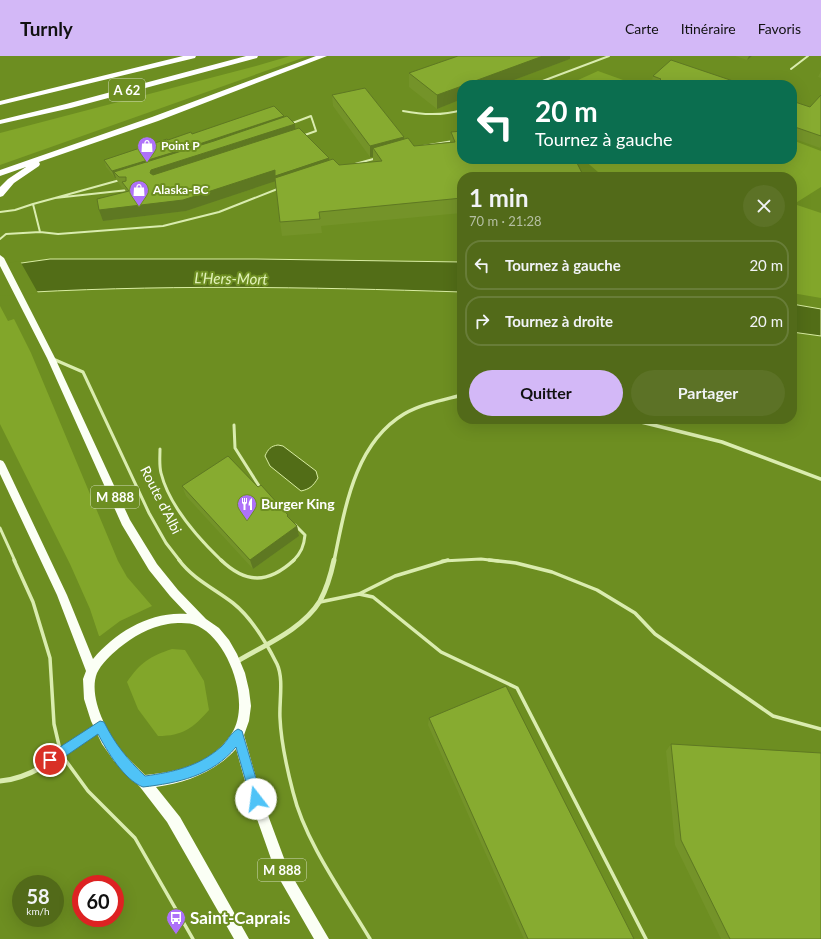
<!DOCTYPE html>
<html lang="fr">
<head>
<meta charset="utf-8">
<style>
  body { margin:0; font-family:Lato,sans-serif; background:#5c7226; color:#f1f3f6; height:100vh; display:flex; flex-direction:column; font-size:15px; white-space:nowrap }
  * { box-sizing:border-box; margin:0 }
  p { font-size:13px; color:#b5bfa2 }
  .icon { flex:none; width:22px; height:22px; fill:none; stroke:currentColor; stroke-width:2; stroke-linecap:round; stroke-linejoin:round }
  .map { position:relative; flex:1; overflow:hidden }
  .side { position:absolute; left:457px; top:116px; width:340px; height:252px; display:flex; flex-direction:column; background:#526a19; border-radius:16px; box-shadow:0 4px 16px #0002 }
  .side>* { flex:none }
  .top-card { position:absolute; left:457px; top:24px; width:340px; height:84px; border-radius:16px; box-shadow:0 4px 16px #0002; background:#0b6e4f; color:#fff; overflow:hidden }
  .speed { position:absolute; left:12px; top:819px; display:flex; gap:8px; font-size:20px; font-weight:700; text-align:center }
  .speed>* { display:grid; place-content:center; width:52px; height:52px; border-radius:50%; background:#526a19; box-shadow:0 4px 16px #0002; line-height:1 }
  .speed small { font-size:10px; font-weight:400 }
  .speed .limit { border:6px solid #d22; background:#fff; color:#111 }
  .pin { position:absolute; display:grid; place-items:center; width:34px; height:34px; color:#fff; margin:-17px; border:2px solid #fff; border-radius:50%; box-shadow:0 1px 4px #0007 }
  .me { position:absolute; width:44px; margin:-22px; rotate:345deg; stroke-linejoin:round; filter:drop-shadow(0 0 3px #0008) }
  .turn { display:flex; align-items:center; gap:14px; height:84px; padding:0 12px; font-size:18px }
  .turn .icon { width:52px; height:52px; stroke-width:2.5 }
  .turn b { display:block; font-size:28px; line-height:34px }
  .round { display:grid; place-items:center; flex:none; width:42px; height:42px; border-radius:21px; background:#5c7226 }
  .head { display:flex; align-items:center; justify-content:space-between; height:68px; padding:0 12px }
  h1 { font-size:24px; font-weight:700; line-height:30px }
  .primary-button { display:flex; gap:8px; margin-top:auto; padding:8px 12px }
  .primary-button a { flex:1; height:46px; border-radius:24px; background:#d3b8f7; color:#111; font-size:16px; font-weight:700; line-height:46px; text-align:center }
  .primary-button a+a { background:#5c7226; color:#f1f3f6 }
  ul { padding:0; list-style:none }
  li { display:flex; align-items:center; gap:12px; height:50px; margin:0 8px 6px; padding:0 4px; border:2px solid #687d38; border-radius:16px }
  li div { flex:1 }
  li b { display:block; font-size:15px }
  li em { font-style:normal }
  header { display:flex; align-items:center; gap:24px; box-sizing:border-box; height:56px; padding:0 20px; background:#d3b8f7; color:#111 }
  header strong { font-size:19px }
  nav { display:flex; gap:22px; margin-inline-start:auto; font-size:14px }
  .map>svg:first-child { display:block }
</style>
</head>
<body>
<header>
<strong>Turnly</strong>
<nav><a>Carte</a><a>Itinéraire</a><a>Favoris</a></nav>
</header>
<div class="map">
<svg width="821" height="883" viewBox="0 0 821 883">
  <rect width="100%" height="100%" fill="#6d8e21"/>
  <!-- green -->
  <path fill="#82a62a" d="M290 0H308L0 109V77L256 10Z
    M598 15 637 29H567Z
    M792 84 821 95V131L794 148 821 157V242L792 237V121H600L598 116 583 103H792Z
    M0 250 8 265 14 263 31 297 118 505 127 521 152 550 120 565 100 580H99L90 553 70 508 0 368Z
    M172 593 185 594 204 625 209 654C193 672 183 680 158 680L138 653 127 626C140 607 150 600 172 593Z"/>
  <!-- water -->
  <path fill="#526d17" stroke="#d9eda3" d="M50 203H256L462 206V236C308 231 154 228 0 238V210Z
    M792 248 821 253V280L792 276Z
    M278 389 283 390 316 415 318 422C313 430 310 433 301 435L270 410 265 400C268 393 271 390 278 389Z"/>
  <!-- pier -->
  <path fill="#6d8e21" d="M20 205 38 237 0 240V208Z"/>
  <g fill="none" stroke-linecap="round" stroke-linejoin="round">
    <!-- lane-far2 -->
    <path stroke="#daecaf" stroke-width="2" d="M791 13 808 0
      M532 29 609 0
      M403 55C423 59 442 60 462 54
      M290 68 311 60 316 75 302 80
      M423 90 453 85
      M355 108 377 102
      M120 124 55 142 128 134
      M33 148 55 142
      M0 156 15 154 33 148 40 176 6 178 0 183
      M40 176 58 178 163 170 219 156 280 132"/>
    <!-- lane-far1 -->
    <path stroke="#daecaf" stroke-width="3" d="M53 303 83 316 149 457 166 487 180 505
      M234 369 235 392 261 433
      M160 393C160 401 159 409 161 417 169 449 199 483 222 505
      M0 472 15 505
      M293 505C301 497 304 490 305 479L295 469
      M442 505 481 503 498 505"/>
    <!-- lane -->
    <path stroke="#daecaf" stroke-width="3.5" d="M14 504 33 546 50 602 54 668 61 698 88 735 135 782 193 883
      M179 504C193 523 215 533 233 547 252 562 266 586 277 608 284 623 279 646 280 662 281 686 287 713 293 736 305 786 344 839 370 883
      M221 504C246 528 268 528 294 504
      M489 504 516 507 552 516 597 534 635 557 655 578 773 660 821 673
      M359 538 395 520 448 504
      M320 546 359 538 373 541 441 596 517 632 646 883"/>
    <!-- street-far1 -->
    <path stroke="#daecaf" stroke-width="3.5" d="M629 363 722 386 821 423
      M334 505C345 453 354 388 404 358 421 348 443 344 462 339"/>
    <!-- street -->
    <path stroke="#daecaf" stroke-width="5" d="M236 606C264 589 302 574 320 545 327 532 331 518 334 504
      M0 725C35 723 70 692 98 672"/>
    <!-- primary -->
    <path fill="#fbfff5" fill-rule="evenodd" d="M0 199 4 202 55 302 130 464 157 508 178 534 206 563 219 572 229 584 237 598 245 617 249 634 251 650 249 665 244 679 262 743 288 813 329 883H314L276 817 250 743 236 693C215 716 186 727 156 731L180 761 249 883H234L167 766 140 731 114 705 102 688 91 665 84 643 83 623 86 615 57 539 0 418V404L3 405 5 408 67 539 93 603C116 576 150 555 187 558L170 540 149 514 122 469 47 302 0 210ZM168 568C177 567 189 566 198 570 229 585 251 647 232 677 213 707 179 716 145 719 137 711 128 703 120 693 106 675 88 640 97 617 101 608 111 599 119 592 133 581 149 571 168 568Z"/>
    <!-- highway -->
    <path fill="#fff" fill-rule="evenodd" d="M183 0H196L195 2 0 49V45Z
      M246 0H258L257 2 71 52 0 68V64L66 48Z
      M316 0H327L158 65 39 106 40 108 39 110 14 127 3 140 0 141V131L8 123 26 111 0 120V114L152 61Z"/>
  </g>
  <!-- wall -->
  <path fill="#749329" d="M458 0H570V3L501 29H462V43L437 53 409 31V17Z
    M735 0H752L747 4Z
    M821 15V22L818 21Z
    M653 20 745 29H651Z
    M332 39 404 83 414 90 450 86 451 76 462 75V157L321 170 322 177 282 180 280 166 276 125 186 155 103 165 126 136 124 132H122L118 126 116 122H115L106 111 104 104 168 84 192 78 284 60V61L295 68 296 73 329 104 339 109 373 106V101H370L333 50Z
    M821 39V90L820 92 792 82V45L810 51Z
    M182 430 258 431 288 459 289 462 297 470 299 480 253 513 186 440Z
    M429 662 634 883H524L428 669Z
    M671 688 821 883H721L675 789 666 695Z"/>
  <!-- shaded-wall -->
  <path fill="#5e7822" d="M543 0H570V3L501 29H464Z
    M749 0H752L747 4Z
    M462 30V43L437 53V39Z
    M284 60 285 67 114 116 116 122H115L112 115Z
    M295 68 296 79 154 125 150 117 151 114Z
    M404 81V92H373V101H370V90Z
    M329 102 330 113 276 125 186 155 103 165 99 154 275 114Z
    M297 470 299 480 253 513 250 504Z"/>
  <!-- building -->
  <path fill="#87ab30" stroke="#5e7822" d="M458 0H543L464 29H462V30L437 39 409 17Z
    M671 4 745 29H672L659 25 661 23 653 20Z
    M365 32 404 81 370 90 332 39Z
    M821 39V80L792 70V45L810 51Z
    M274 50 284 60 181 94 112 115 104 104 167 83 168 84 191 76 192 78Z
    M287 60 295 68 151 114 150 117 153 119 299 72 329 102 275 120V114L183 144 99 154 97 143 129 135 122 126 126 125V121H119L114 116 214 85Z
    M462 75V103H560L562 107 576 105 584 121H462V142L319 156 320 163 280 166 275 122 333 103 339 109 382 105 373 92 408 82 414 90 455 86 451 76Z
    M228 400 258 431 261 429 288 459 287 460 297 470 250 504 182 430Z
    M506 630 634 883H528L429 662Z
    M671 688 821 697V883H730L681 784Z"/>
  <!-- route -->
  <path fill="#4fc3f7" stroke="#337fa1" d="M100 665 104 666C115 688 127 703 145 720 173 716 198 711 221 691 227 686 230 677 238 673L242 675 262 743 260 747 256 749 252 747 236 691C212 720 178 727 143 731 124 724 107 695 98 678L54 708 50 710 46 708 44 704 46 700Z"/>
  <!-- icons -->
  <defs>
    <symbol id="shop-pin" viewBox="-11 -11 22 30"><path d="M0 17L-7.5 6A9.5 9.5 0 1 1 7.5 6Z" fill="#ae71f9" stroke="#6d8e21"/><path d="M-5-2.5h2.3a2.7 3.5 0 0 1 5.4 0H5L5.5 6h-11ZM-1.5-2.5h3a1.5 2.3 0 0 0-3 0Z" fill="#fff"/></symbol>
    <symbol id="restaurant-pin" viewBox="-11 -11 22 30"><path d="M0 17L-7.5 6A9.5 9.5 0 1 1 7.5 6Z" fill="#ae71f9" stroke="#6d8e21"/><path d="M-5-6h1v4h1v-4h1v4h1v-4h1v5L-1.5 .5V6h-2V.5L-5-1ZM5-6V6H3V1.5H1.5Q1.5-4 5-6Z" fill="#fff"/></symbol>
    <symbol id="bus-pin" viewBox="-11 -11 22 30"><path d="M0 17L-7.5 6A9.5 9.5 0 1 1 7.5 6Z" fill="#ae71f9" stroke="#6d8e21"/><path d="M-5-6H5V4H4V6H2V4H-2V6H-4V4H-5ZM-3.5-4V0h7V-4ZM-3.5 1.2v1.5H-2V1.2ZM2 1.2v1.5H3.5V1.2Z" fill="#fff"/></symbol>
  </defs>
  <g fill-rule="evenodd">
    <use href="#shop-pin" x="136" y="79" width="22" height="30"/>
    <use href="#shop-pin" x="128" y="123" width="22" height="30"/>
    <use href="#restaurant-pin" x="236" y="437" width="22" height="30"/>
    <use href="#bus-pin" x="165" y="851" width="22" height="30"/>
  </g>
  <g text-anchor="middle" stroke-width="4" stroke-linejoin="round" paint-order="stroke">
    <!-- far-poi labels -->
    <g font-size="12" font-weight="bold" fill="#fff" stroke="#6d8e21" text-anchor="start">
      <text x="161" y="94">Point P</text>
      <text x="153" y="138">Alaska-BC</text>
    </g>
    <!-- shield labels -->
    <g fill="#6d8e21" stroke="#d3ddbc" stroke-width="1">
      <rect x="109" y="23" width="36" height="22" rx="3"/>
      <rect x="91" y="430" width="48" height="22" rx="3"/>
      <rect x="258" y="803" width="48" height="22" rx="3"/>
    </g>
    <g font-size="13" font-weight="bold" fill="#fff">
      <text x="127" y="39">A 62</text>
      <text x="115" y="446">M 888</text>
      <text x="282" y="819">M 888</text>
    </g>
    <!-- street labels -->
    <g font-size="14" fill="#fff" stroke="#6d8e21">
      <text transform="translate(161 444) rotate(63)" y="5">Route d'Albi</text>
    </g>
    <!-- poi labels -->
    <g font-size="14" font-weight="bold" fill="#fff" stroke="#6d8e21" text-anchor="start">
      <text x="261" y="453">Burger King</text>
    </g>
    <!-- water labels -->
    <g font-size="15" font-style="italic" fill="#e3f3bb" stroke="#6d8e21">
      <text transform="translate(231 223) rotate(1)" y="5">L'Hers-Mort</text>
    </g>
    <!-- near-poi labels -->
    <g font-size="17" font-weight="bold" fill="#fff" stroke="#6d8e21" text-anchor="start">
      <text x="190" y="868">Saint-Caprais</text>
    </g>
  </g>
</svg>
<div class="speed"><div>58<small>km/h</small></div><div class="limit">60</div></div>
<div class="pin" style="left:50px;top:704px;background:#d93025"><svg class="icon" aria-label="arrive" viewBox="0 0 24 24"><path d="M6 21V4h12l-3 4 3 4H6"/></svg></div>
<svg class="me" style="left:256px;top:743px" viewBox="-20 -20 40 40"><circle r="19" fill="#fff"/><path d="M0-13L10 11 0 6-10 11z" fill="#4fc3f7"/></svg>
<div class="top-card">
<div class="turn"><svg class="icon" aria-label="left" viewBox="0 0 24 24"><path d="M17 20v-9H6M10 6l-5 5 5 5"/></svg><div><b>20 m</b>Tournez à gauche</div></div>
</div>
<section class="side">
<div class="head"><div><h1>1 min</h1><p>70 m · 21:28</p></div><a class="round"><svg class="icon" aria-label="close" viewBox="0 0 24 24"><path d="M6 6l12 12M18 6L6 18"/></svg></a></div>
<ul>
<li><svg class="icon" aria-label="left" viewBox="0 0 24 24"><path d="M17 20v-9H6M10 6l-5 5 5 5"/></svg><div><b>Tournez à gauche</b></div><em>20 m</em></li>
<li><svg class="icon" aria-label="right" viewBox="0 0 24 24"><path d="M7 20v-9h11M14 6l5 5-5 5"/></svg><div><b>Tournez à droite</b></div><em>20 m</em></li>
</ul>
<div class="primary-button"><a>Quitter</a><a>Partager</a></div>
</section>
</div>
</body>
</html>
